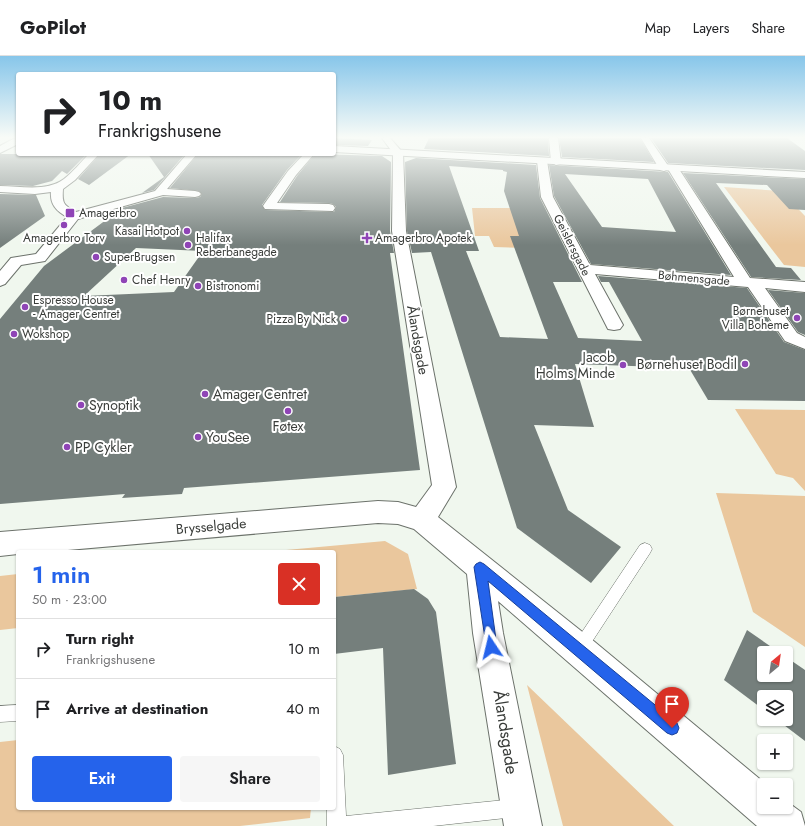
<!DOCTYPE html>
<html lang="en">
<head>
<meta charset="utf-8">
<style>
  body { margin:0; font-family:Jost,sans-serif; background:#f6f6f6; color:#202124; height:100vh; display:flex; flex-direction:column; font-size:15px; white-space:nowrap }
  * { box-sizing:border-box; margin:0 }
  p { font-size:13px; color:#757577 }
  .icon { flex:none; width:22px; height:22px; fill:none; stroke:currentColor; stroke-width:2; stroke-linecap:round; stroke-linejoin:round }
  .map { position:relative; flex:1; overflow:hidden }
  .side { position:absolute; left:16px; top:494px; width:320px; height:260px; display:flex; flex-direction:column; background:#fff; border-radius:4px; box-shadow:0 1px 3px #0004 }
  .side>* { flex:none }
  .top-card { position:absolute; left:16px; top:16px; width:320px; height:84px; border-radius:4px; box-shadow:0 1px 3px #0004; background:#fff; color:#202124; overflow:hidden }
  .needle { width:26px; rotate:29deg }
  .fabs { position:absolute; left:757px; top:590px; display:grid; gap:8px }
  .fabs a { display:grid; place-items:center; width:36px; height:36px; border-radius:4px; background:#fff; box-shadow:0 1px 3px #0004; font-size:20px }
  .pin { position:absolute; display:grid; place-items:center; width:34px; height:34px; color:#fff; margin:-41px -17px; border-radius:50% 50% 50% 0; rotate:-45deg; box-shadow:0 0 4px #0007 }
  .pin .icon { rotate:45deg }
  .me { position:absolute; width:44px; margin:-22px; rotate:350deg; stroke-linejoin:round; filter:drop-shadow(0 0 3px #0008) }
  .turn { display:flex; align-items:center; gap:14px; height:84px; padding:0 16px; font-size:18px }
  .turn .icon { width:52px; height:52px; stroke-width:2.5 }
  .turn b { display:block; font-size:28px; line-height:34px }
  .round { display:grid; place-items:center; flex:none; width:42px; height:42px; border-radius:4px; background:#f6f6f6 }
  .head { display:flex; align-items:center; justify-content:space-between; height:68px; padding:0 16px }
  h1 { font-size:24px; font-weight:600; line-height:30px; color:#2563eb }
  .button { display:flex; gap:8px; margin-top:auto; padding:8px 16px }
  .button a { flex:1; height:46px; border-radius:4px; background:#2563eb; color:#fff; font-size:16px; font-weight:600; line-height:46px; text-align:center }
  .button a+a { background:#f6f6f6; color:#202124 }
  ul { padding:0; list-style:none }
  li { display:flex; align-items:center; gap:12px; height:60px; padding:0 16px; border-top:1px solid #e0e0e0 }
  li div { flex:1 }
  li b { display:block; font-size:15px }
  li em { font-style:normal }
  header { display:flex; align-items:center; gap:24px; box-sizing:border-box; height:56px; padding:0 20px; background:#fff; border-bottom:1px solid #e0e0e0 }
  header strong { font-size:19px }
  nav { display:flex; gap:22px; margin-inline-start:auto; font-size:14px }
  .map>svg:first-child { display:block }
</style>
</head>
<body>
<header>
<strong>GoPilot</strong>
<nav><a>Map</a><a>Layers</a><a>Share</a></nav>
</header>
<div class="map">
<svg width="805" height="770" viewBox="0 0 805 770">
  <rect width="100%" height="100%" fill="#f0f7ee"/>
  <!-- green -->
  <path fill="#eac79d" d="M724 131 781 135 805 160V211L784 209Z
    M472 152H519L530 192 494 191 489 180H475Z
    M735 353 805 354V435L793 422 776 418Z
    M716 437 805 440V591L753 556Z
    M385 485 408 498 417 533 334 541V496H264Z
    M18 518V572L0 574V520Z
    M527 629 674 770H563Z
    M18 684V752H311L310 762 240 770H0V686Z"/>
  <!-- building -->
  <path fill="#757f7c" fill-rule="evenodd" d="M334 82 372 84 368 90 334 89Z
    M429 82H548L549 100 424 93Z
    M559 82H640L654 106 562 101Z
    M651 82H787L805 95V114L668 107Z
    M0 98H87L67 118 62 115 52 125 33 130 0 129Z
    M100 98H131L89 129 78 123Z
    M148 98H185L154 134 142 137 164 121Z
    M198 98H302L287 114 262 149 265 154 334 156 336 151 333 148 329 147 280 146 297 120 315 98 382 100 391 106 390 175 394 197H390L420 414 184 432 182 438 122 442 125 438 0 448V263L44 210 122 152 163 141 195 142 200 141 202 138 199 135 170 132ZM136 192 203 195 174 236 84 240Z
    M416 102 536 109 540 142 582 226H553L578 282 642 285 609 226H601L598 220 747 232 784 286 805 294V345L708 344 689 312 575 308 594 371 534 369 568 454 621 491 591 527 517 472 431 196 412 197 407 175 405 106ZM449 110 503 114V115L507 116 504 135 519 180H510L548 283 500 281 466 195H479Z
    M549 109 668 116 731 219 591 208 554 140ZM565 118 648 123 676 176 602 171Z
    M683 117 805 123V154L789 153 767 129 716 127 776 211 791 212 801 224 751 221Z
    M0 138 36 139 45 160 0 192Z
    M768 234 805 237V279L798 276Z
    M414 533 428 543 436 556 456 708 388 719 383 592 334 598V541Z
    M747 574 780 597H764V619H786V601L805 614V685L776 663H786V641H764V654L724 624Z"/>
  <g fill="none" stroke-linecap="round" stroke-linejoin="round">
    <defs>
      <path id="lane" d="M645 487 650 489 652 493 650 497 584 598 579 601 574 598 571 593 574 588 640 489Z
        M18 649V665L0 666V650Z
        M334 690 340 693 343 699 346 760 515 743 522 745 524 752 522 759 515 761 433 770H327V752H334Z"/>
      <path id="street" d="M382 82H390L403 97 406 175 456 431 438 461 590 582 767 729H764V751H786V745L801 756 805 770H757L498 545 503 577 542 770H504L473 577 467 518 414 473 398 468 378 467 45 496H18V498L0 500V476L378 445 398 446 416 451 432 429 392 175 393 97Z
        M549 82H558L561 106 560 108 556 109 551 106Z
        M641 82H649L669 111 673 109 677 110 750 222 805 226V236L765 232 797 277 805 281V293L785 285 748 231 595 218 623 269 620 273 614 274 608 273 541 141 537 105 538 103 542 102 547 105 553 141 590 209 734 221 668 113 664 115 660 114Z
        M89 98H99L75 124 63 133C62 147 63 149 76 156L155 135 187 98H197L167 133 195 135 199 136 201 138 199 140 195 141 163 139 78 163 45 205 21 209 5 228 0 230V215L11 202 36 198 67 161C56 155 50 148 51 136L35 138 0 136V130C21 130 47 136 64 123 73 116 81 106 89 98Z
        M304 98H314L296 119 277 147 329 148 333 149 335 152 333 155 265 153 263 150 265 147 288 115Z"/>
      <path id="secondary" d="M15 82H18V88L0 97V90Z
        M334 90 805 116V122L334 96Z"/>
    </defs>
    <!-- lane casing -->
    <use href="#lane" stroke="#6c726b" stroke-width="1"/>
    <!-- street casing -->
    <use href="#street" stroke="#6c726b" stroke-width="2"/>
    <!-- secondary casing -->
    <use href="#secondary" stroke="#6c726b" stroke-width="2"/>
    <!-- lane -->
    <use href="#lane" fill="#fff" fill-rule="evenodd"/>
    <!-- street -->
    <use href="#street" fill="#fff" fill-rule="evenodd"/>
    <!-- secondary -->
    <use href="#secondary" fill="#fff" fill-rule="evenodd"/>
  </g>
  <!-- sky -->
  <linearGradient id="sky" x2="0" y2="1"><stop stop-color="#87c6ea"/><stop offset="0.43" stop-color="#f8fbf7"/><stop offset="1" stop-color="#f8fbf7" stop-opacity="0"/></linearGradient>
  <rect width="805" height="189" fill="url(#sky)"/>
  <!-- route -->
  <path fill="#2563eb" stroke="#184099" d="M480 506 484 508 677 667 679 672 677 677 672 679 667 677 488 525 497 591 496 595 491 597 487 595 474 511 476 508Z"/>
  <!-- markers -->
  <g fill="#8f44b6" stroke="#fff" stroke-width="1.5">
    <rect x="65" y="152" width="10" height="10" rx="2"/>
    <circle cx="64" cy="169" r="4"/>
    <circle cx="187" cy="175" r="4"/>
    <path d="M365 176h4v4h4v4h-4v4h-4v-4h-4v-4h4z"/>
    <circle cx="188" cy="189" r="4"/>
    <circle cx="96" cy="201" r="4"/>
    <circle cx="124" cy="224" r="4"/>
    <circle cx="198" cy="230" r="4"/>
    <circle cx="25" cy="251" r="4"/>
    <circle cx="797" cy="262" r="4"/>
    <circle cx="344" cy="263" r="4"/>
    <circle cx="14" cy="278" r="4"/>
    <circle cx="745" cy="308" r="4"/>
    <circle cx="623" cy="309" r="4"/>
    <circle cx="205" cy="338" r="4"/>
    <circle cx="81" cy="349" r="4"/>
    <circle cx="288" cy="355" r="4"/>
    <circle cx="198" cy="381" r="4"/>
    <circle cx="67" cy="391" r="4"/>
  </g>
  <g text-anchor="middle" stroke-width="4" stroke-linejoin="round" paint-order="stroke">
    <!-- far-poi labels -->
    <g font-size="12" fill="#3a3d3a" stroke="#fff" text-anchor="start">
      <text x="79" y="161">Amagerbro</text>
      <text x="179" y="179" text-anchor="end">Kasai Hotpot</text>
      <text x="64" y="186" text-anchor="middle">Amagerbro Torv</text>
      <text x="196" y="186">Halifax<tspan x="196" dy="14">Reberbanegade</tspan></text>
      <text x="375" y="186">Amagerbro Apotek</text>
      <text x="104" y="205">SuperBrugsen</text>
      <text x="132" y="228">Chef Henry</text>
      <text x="206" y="234">Bistronomi</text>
      <text x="33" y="248">Espresso House<tspan x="33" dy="14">- Amager Centret</tspan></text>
      <text x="789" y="259" text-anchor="end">Børnehuset<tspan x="789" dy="14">Villa Boheme</tspan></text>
      <text x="336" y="267" text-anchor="end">Pizza By Nick</text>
      <text x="22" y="282">Wokshop</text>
    </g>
    <!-- far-street labels -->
    <g font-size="12" fill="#3a3d3a" stroke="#fff">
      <text transform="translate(572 189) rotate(63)" y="4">Geislersgade</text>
      <text transform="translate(694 222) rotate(5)" y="4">Bøhmensgade</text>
    </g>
    <!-- street labels -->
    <g font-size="14" fill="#3a3d3a" stroke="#fff">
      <text transform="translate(418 284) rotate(80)" y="5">Ålandsgade</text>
      <text transform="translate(211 470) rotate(-5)" y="5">Brysselgade</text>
    </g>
    <!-- poi labels -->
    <g font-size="14" fill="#3a3d3a" stroke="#fff" text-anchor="start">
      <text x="615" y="306" text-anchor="end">Jacob<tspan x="615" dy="16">Holms Minde</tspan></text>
      <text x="737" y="313" text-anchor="end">Børnehuset Bodil</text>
      <text x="213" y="343">Amager Centret</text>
      <text x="89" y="354">Synoptik</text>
      <text x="288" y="375" text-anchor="middle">Føtex</text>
      <text x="206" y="386">YouSee</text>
      <text x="75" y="396">PP Cykler</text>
    </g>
    <!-- near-street labels -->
    <g font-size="17" fill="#3a3d3a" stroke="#fff">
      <text transform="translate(506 676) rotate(81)" y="6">Ålandsgade</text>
    </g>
  </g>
</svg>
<div class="fabs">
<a><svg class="needle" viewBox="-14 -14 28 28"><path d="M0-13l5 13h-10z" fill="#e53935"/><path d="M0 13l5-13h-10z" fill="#757577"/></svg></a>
<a><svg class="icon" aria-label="layers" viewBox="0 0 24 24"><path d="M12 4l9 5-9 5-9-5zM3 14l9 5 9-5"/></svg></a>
<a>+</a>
<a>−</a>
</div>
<div class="pin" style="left:672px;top:672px;background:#d93025"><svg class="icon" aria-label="arrive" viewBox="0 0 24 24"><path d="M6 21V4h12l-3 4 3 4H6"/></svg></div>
<svg class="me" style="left:491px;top:591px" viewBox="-20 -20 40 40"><path d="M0-17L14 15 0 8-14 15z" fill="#2563eb" stroke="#fff" stroke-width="4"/></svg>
<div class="top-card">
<div class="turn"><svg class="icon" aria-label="right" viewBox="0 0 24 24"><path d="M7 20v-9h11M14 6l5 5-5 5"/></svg><div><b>10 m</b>Frankrigshusene</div></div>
</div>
<section class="side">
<div class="head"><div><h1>1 min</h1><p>50 m · 23:00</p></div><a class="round" style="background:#d93025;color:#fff"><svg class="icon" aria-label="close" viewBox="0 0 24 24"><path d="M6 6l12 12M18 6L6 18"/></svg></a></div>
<ul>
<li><svg class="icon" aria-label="right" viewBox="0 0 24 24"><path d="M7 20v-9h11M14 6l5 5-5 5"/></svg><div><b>Turn right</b><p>Frankrigshusene</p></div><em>10 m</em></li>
<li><svg class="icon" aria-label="arrive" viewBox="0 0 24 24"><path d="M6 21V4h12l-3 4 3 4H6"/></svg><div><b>Arrive at destination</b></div><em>40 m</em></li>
</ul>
<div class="button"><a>Exit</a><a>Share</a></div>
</section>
</div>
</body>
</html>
